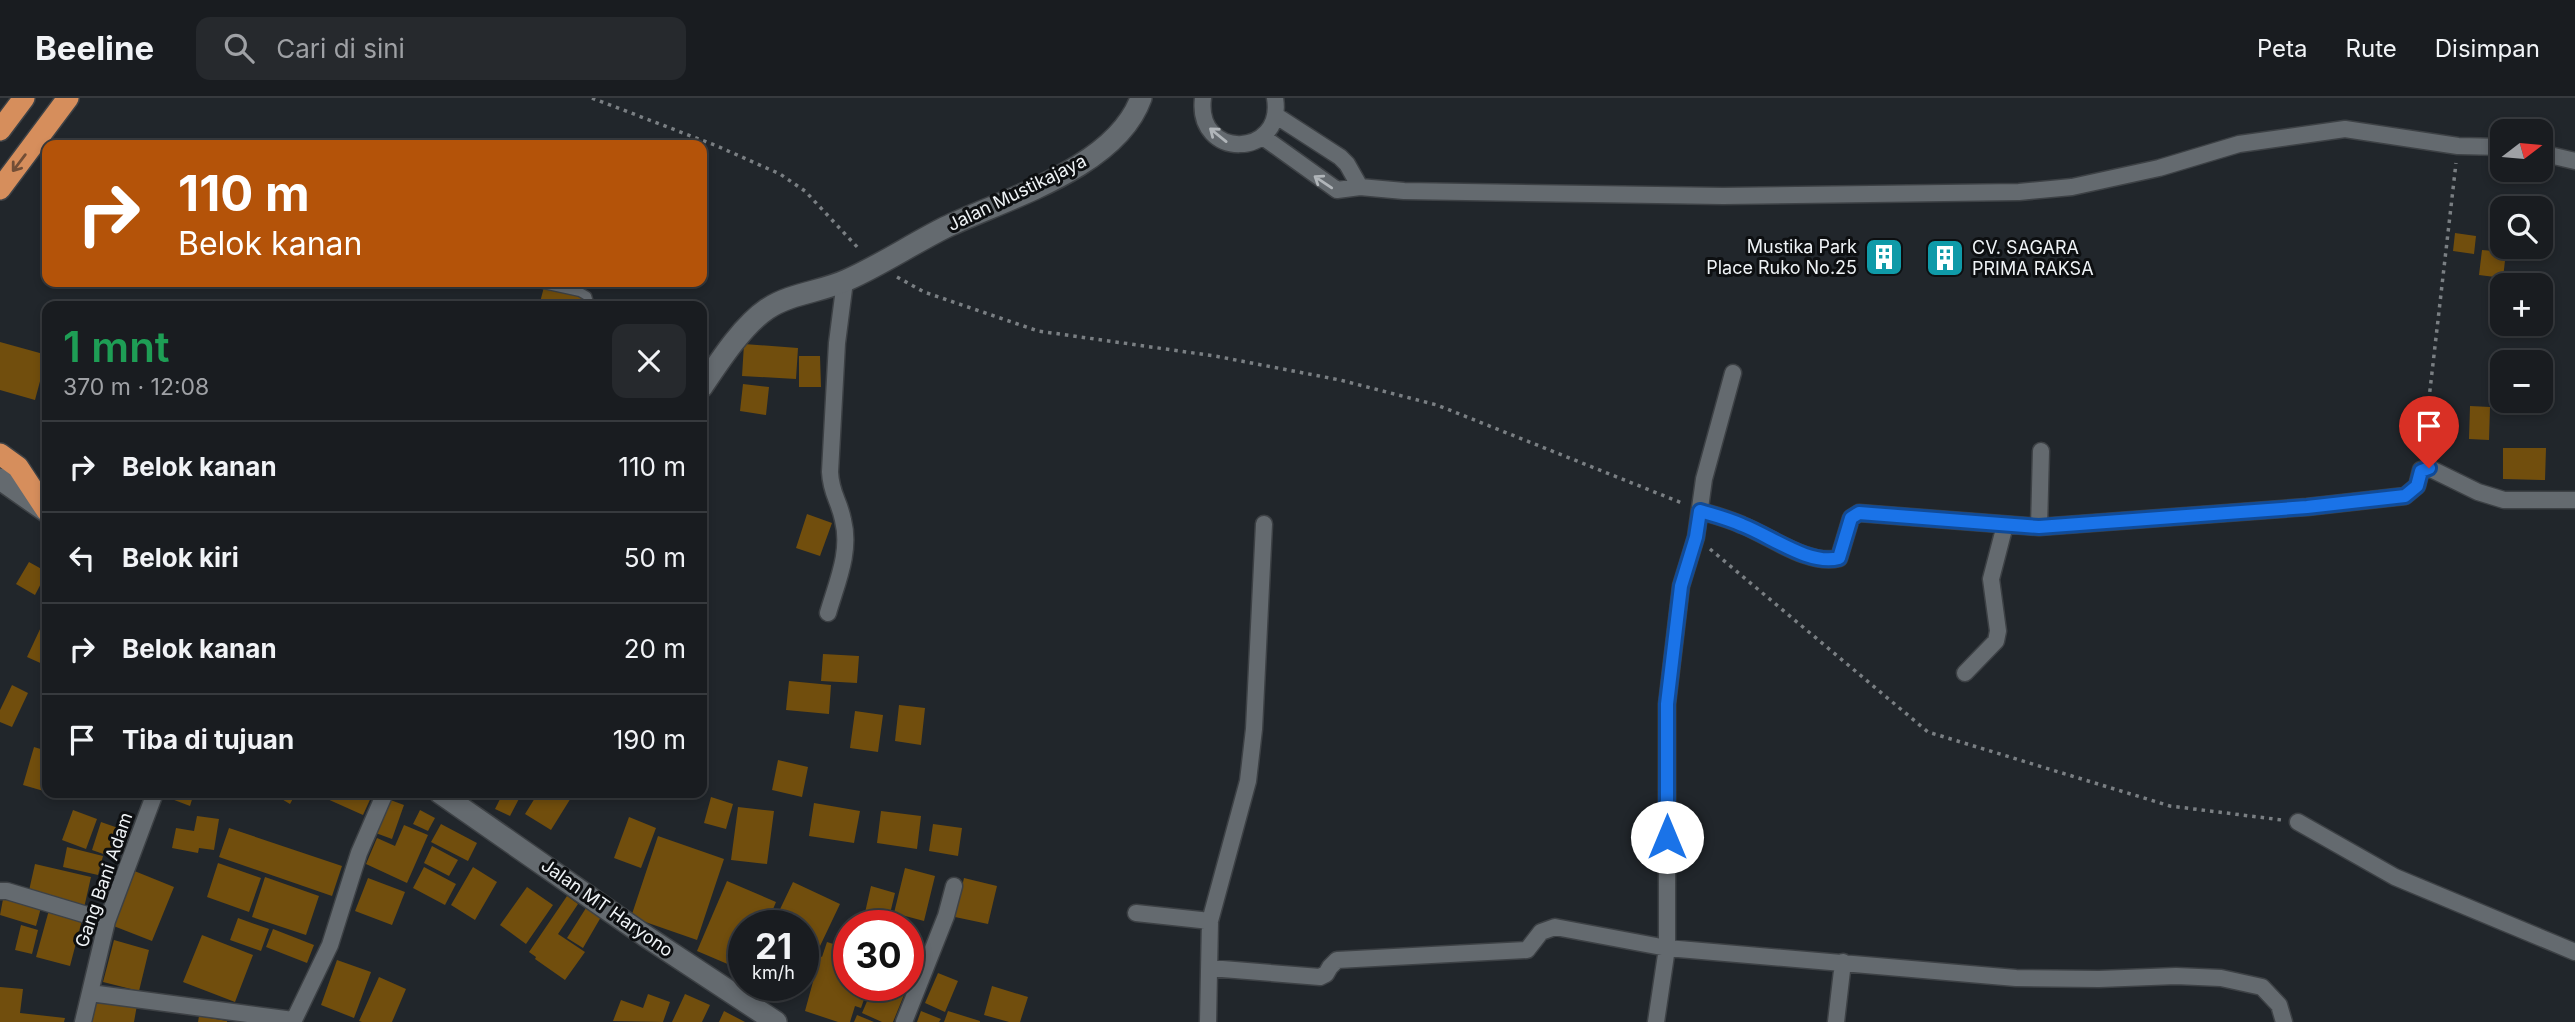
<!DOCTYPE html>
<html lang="id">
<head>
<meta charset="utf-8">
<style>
  body { margin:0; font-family:Inter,sans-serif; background:#26292d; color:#f1f3f6; height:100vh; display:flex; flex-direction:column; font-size:26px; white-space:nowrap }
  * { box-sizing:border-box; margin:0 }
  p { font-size:23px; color:#9fa1a5 }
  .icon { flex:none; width:38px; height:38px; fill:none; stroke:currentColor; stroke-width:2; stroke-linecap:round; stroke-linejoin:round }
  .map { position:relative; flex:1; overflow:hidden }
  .side { position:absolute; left:42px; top:203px; width:665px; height:497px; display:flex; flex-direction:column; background:#191c20; border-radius:14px; box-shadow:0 4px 10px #0003,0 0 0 2px #373a3e }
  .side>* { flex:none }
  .guide { position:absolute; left:42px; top:42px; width:665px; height:147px; border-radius:14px; box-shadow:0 4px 10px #0003,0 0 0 2px #373a3e; background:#b45309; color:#fff; overflow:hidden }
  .needle { width:46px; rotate:74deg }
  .controls { position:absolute; left:2490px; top:21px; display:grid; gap:14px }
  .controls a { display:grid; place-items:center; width:63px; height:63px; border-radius:14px; background:#191c20; box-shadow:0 4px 10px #0003,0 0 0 2px #373a3e; font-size:35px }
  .speed { position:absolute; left:728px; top:812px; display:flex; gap:14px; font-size:35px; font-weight:700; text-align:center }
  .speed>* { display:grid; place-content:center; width:91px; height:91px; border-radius:50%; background:#191c20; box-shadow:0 4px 10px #0003,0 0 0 2px #373a3e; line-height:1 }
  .speed small { font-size:18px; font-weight:400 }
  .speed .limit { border:10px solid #d22; background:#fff; color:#111 }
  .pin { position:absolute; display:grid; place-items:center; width:60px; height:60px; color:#fff; margin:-72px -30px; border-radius:50% 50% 50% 0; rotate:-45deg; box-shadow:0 0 7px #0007 }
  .pin .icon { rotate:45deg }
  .me { position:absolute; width:77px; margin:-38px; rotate:0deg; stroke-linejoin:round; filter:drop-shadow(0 0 5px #0008) }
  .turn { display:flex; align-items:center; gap:24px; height:147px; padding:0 21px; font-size:32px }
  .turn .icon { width:91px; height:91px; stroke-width:2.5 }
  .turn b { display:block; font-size:49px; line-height:60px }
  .round { display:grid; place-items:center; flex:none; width:74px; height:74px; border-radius:14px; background:#26292d }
  .summary { display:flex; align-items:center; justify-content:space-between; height:119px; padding:0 21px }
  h1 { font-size:42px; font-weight:600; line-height:52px; color:#1e9e55 }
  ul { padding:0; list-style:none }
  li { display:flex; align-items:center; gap:21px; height:91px; padding:0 21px; border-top:2px solid #373a3e }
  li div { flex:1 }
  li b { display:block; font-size:26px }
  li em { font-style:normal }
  header { display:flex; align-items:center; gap:42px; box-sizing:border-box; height:98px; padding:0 35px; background:#191c20; border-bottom:2px solid #373a3e }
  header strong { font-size:33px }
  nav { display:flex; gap:38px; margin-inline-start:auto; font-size:24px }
  .search { width:490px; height:63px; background:#26292d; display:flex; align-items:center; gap:18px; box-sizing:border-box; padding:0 24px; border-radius:14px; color:#9fa1a5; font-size:26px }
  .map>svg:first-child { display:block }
</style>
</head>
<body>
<header>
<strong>Beeline</strong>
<div class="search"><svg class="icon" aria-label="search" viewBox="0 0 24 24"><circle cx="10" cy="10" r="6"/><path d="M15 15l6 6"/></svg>Cari di sini</div>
<nav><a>Peta</a><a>Rute</a><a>Disimpan</a></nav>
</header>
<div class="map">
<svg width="2575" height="924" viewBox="0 0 2575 924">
  <rect width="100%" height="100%" fill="#21262b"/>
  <!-- building -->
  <path fill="#714e0d" d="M2455 135 2476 138 2474 156 2453 153Z
    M1959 142 1958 174 1931 175 1932 145Z
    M1878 144H1891L1889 173H1876Z
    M2482 152 2506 154 2503 180 2479 177Z
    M544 189 583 197 581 208H539Z
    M0 244 47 257 35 302 0 292Z
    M744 246 798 250 796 281 742 278Z
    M799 258H820L821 289H799Z
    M743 286 769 289 766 317 740 313Z
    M46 302H47V326L40 324Z
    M2470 308 2490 309 2489 342 2469 341Z
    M2503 350H2546L2545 382 2503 381Z
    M807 416 832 425 820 458 796 450Z
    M29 464 47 474 35 497 16 486Z
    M41 529 47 532V568L27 559Z
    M823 556 859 558 857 585 821 583Z
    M789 583 831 587 829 616 786 612Z
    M12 587 28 595 12 629 0 624V612Z
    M899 607 925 610 921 647 895 643Z
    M855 613 883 617 878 654 850 650Z
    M34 649 47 653V694L23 687Z
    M778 662 808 669 802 699 772 692Z
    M162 695H194L190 708 161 697Z
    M277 695H296L290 706 275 697Z
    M328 695H373L363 717 325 700Z
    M503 695H522L510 718 495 711Z
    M538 695H574L551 732 525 716Z
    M711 699 733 706 726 731 704 725Z
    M385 700 404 707 392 741 373 734Z
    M814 705 860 713 854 745 809 738Z
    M738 709 774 713 767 766 731 762Z
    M73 712 97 721 86 751 62 742Z
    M420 712 435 720 428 733 413 726Z
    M881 713 921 718 917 751 877 745Z
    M197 718 219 721 214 752 199 750 198 755 172 750 176 730 194 733Z
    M629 719 656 730 641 770 614 760Z
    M101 724 121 731 112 759 92 752Z
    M441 726 477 745 468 763 431 744Z
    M933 726 962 730 958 758 929 753Z
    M404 727 428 737 407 785 366 766 377 740 395 748Z
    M229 730 342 768 332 798 219 759Z
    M658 738 724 761 697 842 631 819Z
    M432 748 458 762 449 778 424 765Z
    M67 749 103 758 98 777 63 769Z
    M218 765 261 780 249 814 207 799Z
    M35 766 91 779 84 810 28 797Z
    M424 769 456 786 445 807 413 790Z
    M473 769 497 784 475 822 451 807Z
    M905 770 935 778 924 823 894 815Z
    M132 772 174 789 152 843 111 827Z
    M265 779 319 798 306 837 252 819Z
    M368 780 405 794 392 827 355 813Z
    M964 780 997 788 988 826 955 819Z
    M727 783 776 804 766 828H744V873L697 853Z
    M793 784 840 806 811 867 803 863V828H772Z
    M871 788 895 795 887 828H862Z
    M527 789 553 807 526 846 500 827Z
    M4 796 42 806 36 828 0 817Z
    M567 798 578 806 558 836 585 854 565 882 535 861 536 859 529 854Z
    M586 810 601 819 583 850 567 840Z
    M49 812 82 822 70 868 36 859Z
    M238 820 269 831 261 853 230 842Z
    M21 827 38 832 32 856 15 852Z
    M273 831 314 847 307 865 266 849Z
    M202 837 253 857 235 904 183 884Z
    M114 842 149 852 139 893 103 884Z
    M827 844 849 851V887H869L861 910 855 908 850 924H838L805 913 820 858 822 859Z
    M337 862 371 874 354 920 321 907Z
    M938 875 958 883 945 914 925 905Z
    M379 879 406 891 392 924H362L359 923Z
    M753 887H776L770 897Z
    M874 887H881L904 897 893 924H882L862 915Z
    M992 888 1028 899 1020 924H1009L984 917Z
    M0 889 23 891 20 915 65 920 64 924H0Z
    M648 896 670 904 663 924 613 923 621 902 643 910Z
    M685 896 710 907 702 924H672Z
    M91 900 137 907 134 924H87Z
    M724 913 745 924H719Z
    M921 913 941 921 939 924H917Z
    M948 913 980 923V924H944Z
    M857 917 874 924H854Z
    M199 918 227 923V924H198Z"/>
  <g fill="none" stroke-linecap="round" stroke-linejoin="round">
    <defs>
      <path id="lane" d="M534 184 580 194 587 198 590 208"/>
      <path id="street" d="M1203 0C1195 63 1285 60 1275 0
        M1275 17 1340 59 1347 66 1360 89
        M1263 39 1337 92 1360 89 1404 93 1723 98 2019 94 2072 89 2159 70 2239 46 2345 31 2458 48 2502 49
        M2541 55 2575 63
        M1700 413C1714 417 1729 421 1742 427 1770 438 1809 468 1839 460L1851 420 1859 415 2039 429 2307 409 2405 398 2417 388 2421 372 2429 370 2478 394 2504 402H2575
        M2039 429 2041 353
        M828 515C837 484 851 454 843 422 839 402 831 396 830 374L837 245 845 183
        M1965 575 1996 543 1998 533 1991 481 2005 427
        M2298 724 2395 779 2575 854
        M0 793H7L107 823
        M1136 815 1210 823
        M1210 870 1320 879 1326 876 1330 869 1337 862 1527 852 1541 834 1555 829 1667 850 2016 880 2099 881 2176 878 2221 880 2262 889 2279 907 2284 924
        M90 895 293 922
        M83 924 107 823 155 695
        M293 924 330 847 359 755 385 695
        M904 924 946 818 954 788
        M1208 924 1210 823 1248 683 1254 631 1264 426
        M1656 924 1667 850V606L1681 488 1696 439 1704 381 1733 275
        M1836 924 1843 864"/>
      <path id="secondary" d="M702 289C719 264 742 228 767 211 791 195 821 194 847 182 881 167 912 146 946 129 1007 100 1116 70 1141 0
        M0 381 47 414
        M440 695 644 837 776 924"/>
      <path id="highway" d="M0 32 24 0
        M0 91 68 0
        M0 356 18 369 47 413"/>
    </defs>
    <!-- lane casing -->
    <use href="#lane" stroke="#3d4145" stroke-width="11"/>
    <!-- street casing -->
    <use href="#street" stroke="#3d4145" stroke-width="19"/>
    <!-- secondary casing -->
    <use href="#secondary" stroke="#3d4145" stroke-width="24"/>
    <!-- highway casing -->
    <use href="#highway" stroke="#3d4145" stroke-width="24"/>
    <!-- path -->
    <path stroke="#7a7f83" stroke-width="3.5" stroke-dasharray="3.5 5" stroke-linecap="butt" d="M592 0 717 48 780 76 805 93 860 152
      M897 179 924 194 1038 233 1215 258 1340 282 1437 307 1682 405
      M2423 353 2456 65
      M1710 451 1928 634 2170 708 2282 722"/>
    <!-- lane -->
    <use href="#lane" stroke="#646a6f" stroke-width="8"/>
    <!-- street -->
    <use href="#street" stroke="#646a6f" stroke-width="16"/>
    <!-- secondary -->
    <use href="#secondary" stroke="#646a6f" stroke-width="21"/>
    <!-- highway -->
    <use href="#highway" stroke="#d68e5c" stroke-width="21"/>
  </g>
  <!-- one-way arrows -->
  <defs><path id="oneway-shaft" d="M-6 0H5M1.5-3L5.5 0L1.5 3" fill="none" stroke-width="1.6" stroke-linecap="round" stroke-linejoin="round" transform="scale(1.75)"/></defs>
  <g stroke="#b0b5b9">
    <use href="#oneway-shaft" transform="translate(1218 37) rotate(-141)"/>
    <use href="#oneway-shaft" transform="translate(1323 84) rotate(-146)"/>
  </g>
  <use stroke="#724e36" href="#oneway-shaft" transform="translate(19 65) rotate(127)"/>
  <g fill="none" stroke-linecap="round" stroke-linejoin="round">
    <defs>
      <path id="route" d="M1667 739V606L1681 488 1696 439 1700 413C1714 417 1729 421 1742 427 1771 438 1809 468 1839 460L1851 420 1859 415 2039 429 2307 409 2405 398 2417 388 2421 373 2429 370"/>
    </defs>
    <!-- route casing -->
    <use href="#route" stroke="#114b97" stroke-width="18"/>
    <!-- route -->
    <use href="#route" stroke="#1a73e8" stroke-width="12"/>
  </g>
  <!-- icons -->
  <defs>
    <symbol id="building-square" viewBox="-11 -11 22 22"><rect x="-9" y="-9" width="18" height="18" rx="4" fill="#0f9aa8" stroke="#0d0f11"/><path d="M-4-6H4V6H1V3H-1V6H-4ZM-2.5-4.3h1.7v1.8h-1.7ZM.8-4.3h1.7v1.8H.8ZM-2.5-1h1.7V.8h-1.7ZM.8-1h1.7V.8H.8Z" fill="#fff"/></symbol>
  </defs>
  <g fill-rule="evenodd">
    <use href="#building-square" x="1862" y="137" width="44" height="44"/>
    <use href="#building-square" x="1923" y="138" width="44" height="44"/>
  </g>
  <g text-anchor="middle" stroke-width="6" stroke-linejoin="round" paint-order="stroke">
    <!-- street labels -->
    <g font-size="18" fill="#eff3f6" stroke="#0d0f11">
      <text transform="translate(1017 95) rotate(-26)" y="6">Jalan Mustikajaya</text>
      <text transform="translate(104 782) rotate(-71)" y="6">Gang Bani Adam</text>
      <text transform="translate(607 810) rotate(35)" y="6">Jalan MT Haryono</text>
    </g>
    <!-- poi labels -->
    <g font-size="18" fill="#eff3f6" stroke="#0d0f11" text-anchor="end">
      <text x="1857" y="155">Mustika Park<tspan x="1857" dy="21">Place Ruko No.25</tspan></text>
      <text x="1972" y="156" text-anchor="start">CV. SAGARA<tspan x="1972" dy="21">PRIMA RAKSA</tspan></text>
    </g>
  </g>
</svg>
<div class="controls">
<a><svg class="needle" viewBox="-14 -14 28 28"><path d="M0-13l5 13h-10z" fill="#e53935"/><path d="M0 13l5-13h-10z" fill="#9fa1a5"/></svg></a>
<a><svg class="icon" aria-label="search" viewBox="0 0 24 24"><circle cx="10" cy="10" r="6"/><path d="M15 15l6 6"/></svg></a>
<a>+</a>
<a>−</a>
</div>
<div class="speed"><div>21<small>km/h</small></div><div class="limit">30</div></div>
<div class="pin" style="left:2429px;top:370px;background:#d93025"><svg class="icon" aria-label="arrive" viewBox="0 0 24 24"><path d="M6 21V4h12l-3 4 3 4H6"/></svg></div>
<svg class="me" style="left:1667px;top:739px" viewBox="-20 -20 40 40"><circle r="19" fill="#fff"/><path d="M0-13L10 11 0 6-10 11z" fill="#1a73e8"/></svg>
<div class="guide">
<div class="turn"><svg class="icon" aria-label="right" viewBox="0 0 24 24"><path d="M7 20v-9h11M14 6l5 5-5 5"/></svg><div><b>110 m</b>Belok kanan</div></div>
</div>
<section class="side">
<div class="summary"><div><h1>1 mnt</h1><p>370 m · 12:08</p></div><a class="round"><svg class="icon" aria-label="close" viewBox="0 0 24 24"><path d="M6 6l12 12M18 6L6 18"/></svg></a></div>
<ul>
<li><svg class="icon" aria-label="right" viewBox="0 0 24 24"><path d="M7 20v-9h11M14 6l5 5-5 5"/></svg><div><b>Belok kanan</b></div><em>110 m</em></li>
<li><svg class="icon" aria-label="left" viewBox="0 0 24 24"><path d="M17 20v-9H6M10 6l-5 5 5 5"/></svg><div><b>Belok kiri</b></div><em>50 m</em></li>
<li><svg class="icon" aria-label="right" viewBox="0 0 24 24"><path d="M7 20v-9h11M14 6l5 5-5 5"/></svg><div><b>Belok kanan</b></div><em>20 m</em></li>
<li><svg class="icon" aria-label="arrive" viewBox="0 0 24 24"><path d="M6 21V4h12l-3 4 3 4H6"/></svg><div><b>Tiba di tujuan</b></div><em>190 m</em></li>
</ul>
</section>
</div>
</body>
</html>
